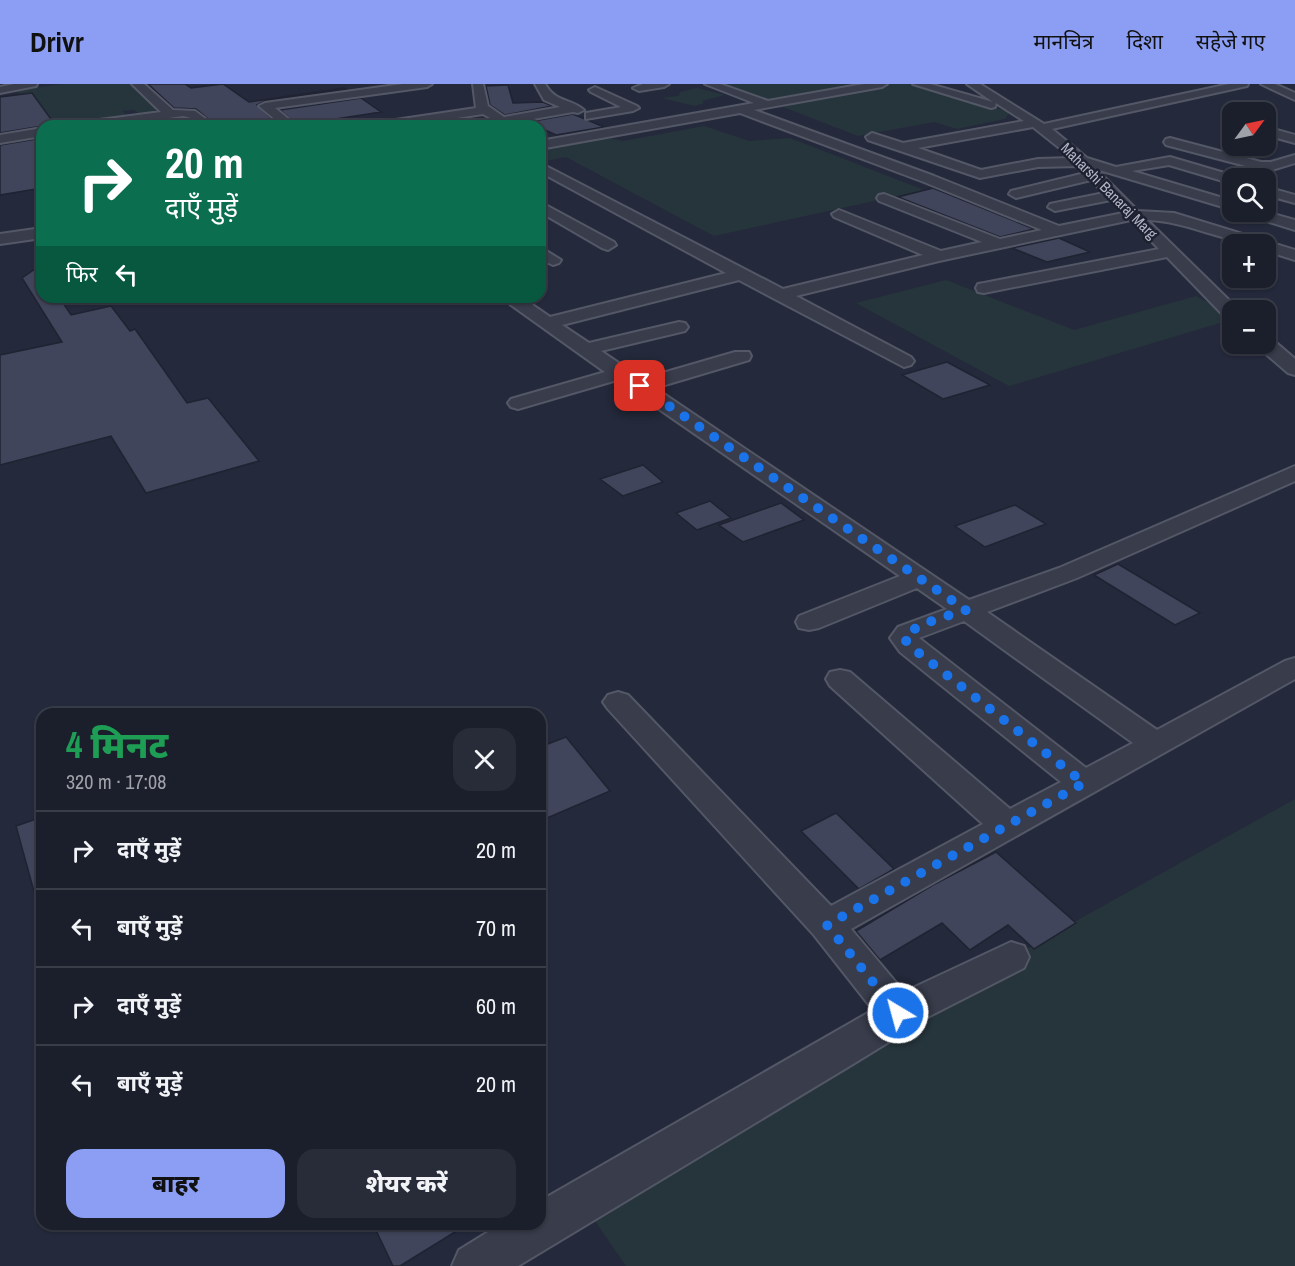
<!DOCTYPE html>
<html lang="hi">
<head>
<meta charset="utf-8">
<style>
  body { margin:0; font-family:"Archivo Narrow","Noto Sans Devanagari",sans-serif; background:#282c38; color:#f1f3f6; height:100vh; display:flex; flex-direction:column; font-size:22px; white-space:nowrap }
  * { box-sizing:border-box; margin:0 }
  p { font-size:20px; color:#a0a2a9 }
  .icon { flex:none; width:33px; height:33px; fill:none; stroke:currentColor; stroke-width:2; stroke-linecap:round; stroke-linejoin:round }
  .map { position:relative; flex:1; overflow:hidden }
  .details { position:absolute; left:36px; top:624px; width:510px; height:522px; display:flex; flex-direction:column; background:#1b1f2c; border-radius:18px; box-shadow:0 2px 4px #0004,0 0 0 2px #393d48 }
  .details>* { flex:none }
  .top-card { position:absolute; left:36px; top:36px; width:510px; height:183px; border-radius:18px; box-shadow:0 2px 4px #0004,0 0 0 2px #393d48; background:#0b6e4f; color:#fff; overflow:hidden }
  .needle { width:39px; rotate:57deg }
  .tools { position:absolute; left:1222px; top:18px; display:grid; gap:12px }
  .tools a { display:grid; place-items:center; width:54px; height:54px; border-radius:12px; background:#1b1f2c; box-shadow:0 2px 4px #0004,0 0 0 2px #393d48; font-size:30px }
  .pin { position:absolute; display:grid; place-items:center; width:51px; height:51px; color:#fff; margin:-26px; border-radius:12px; box-shadow:0 3px 9px #0006 }
  .me { position:absolute; width:66px; margin:-33px; rotate:323deg; stroke-linejoin:round; filter:drop-shadow(0 0 4px #0008) }
  .turn { display:flex; align-items:center; gap:21px; height:126px; padding:0 30px; font-size:27px }
  .turn .icon { width:78px; height:78px; stroke-width:2.5 }
  .turn b { display:block; font-size:42px; line-height:51px }
  .then { display:flex; align-items:center; height:57px; padding:0 30px; background:#0003; gap:12px; font-size:22px }
  .round { display:grid; place-items:center; flex:none; width:63px; height:63px; border-radius:18px; background:#282c38 }
  .head { display:flex; align-items:center; justify-content:space-between; height:102px; padding:0 30px }
  h1 { font-size:36px; font-weight:800; line-height:45px; color:#1e9e55 }
  .primary-button { display:flex; gap:12px; margin-top:auto; padding:12px 30px }
  .primary-button a { flex:1; height:69px; border-radius:18px; background:#8c9ef3; color:#111; font-size:24px; font-weight:800; line-height:69px; text-align:center }
  .primary-button a+a { background:#282c38; color:#f1f3f6 }
  ul { padding:0; list-style:none }
  li { display:flex; align-items:center; gap:18px; height:78px; padding:0 30px; border-top:2px solid #393d48 }
  li div { flex:1 }
  li b { display:block; font-size:22px }
  li em { font-style:normal }
  header { display:flex; align-items:center; gap:36px; box-sizing:border-box; height:84px; padding:0 30px; background:#8c9ef3; color:#111 }
  header strong { font-size:28px }
  nav { display:flex; gap:33px; margin-inline-start:auto; font-size:21px }
  .map>svg:first-child { display:block }
</style>
</head>
<body>
<header>
<strong>Drivr</strong>
<nav><a>मानचित्र</a><a>दिशा</a><a>सहेजे गए</a></nav>
</header>
<div class="map">
<svg width="1295" height="1182" viewBox="0 0 1295 1182">
  <rect width="100%" height="100%" fill="#24293b"/>
  <!-- green -->
  <path fill="#26353c" d="M64 0H134L175 28 144 33 134 26 122 27 126 31 55 41 16 6Z
    M719 0H859L773 18Z
    M883 0H915L1010 28 1005 35 957 45 934 38 858 52 783 23Z
    M697 4 725 11 702 17 704 19 695 22 661 14 679 12 680 8Z
    M704 42 749 57 790 54 924 106 714 152 566 73 540 78V61L596 51 623 57Z
    M946 196 1074 246 1196 212 1233 232V235L1009 302 856 219Z
    M1295 715V1182H626L595 1137 816 970 902 934Z"/>
  <!-- building -->
  <path fill="#40455b" stroke="#1f2332" stroke-width="1.5" d="M148 0H185L191 4 223 0 249 18 344 4 347 5 265 17 257 21 279 42H217L196 25 174 24Z
    M508 1 513 19 543 18 552 22 505 31 490 21 486 2Z
    M32 9 56 42H42L0 49V13Z
    M361 14 381 28 323 37 330 42H299L280 26Z
    M573 30 604 43 556 51 528 38Z
    M183 34 200 42H130Z
    M42 54V104L0 111V61Z
    M933 104 1034 145 1000 153 898 113Z
    M1059 154 1090 168 1047 178 1012 164Z
    M38 183 42 189V213H59L71 231 111 222 130 247 135 245 187 319 208 314 259 377 146 409 111 352 0 381V271L62 258 22 194Z
    M947 278 990 301 943 315 902 291Z
    M643 381 663 398 623 412 600 395Z
    M710 417 731 434 697 446 676 429Z
    M781 419 804 436 743 458 719 441Z
    M1015 421 1046 440 985 463 955 442Z
    M1118 480 1200 529 1175 541 1094 491Z
    M566 653 610 707 540 737V663Z
    M836 729 894 785 859 805 801 747Z
    M42 733V810L35 811 16 742Z
    M996 768 1076 839 1034 865 1008 841 970 866 942 839 880 876 856 847 933 801Z
    M373 1140H468L400 1182H393Z"/>
  <g fill="none" stroke-linecap="round" stroke-linejoin="round">
    <defs>
      <path id="minor" d="M14 0H37L36 2 0 9V3Z
        M132 0H144L173 26 195 27 215 42C195 42 197 34 183 32L110 42H78L84 38 161 28Z
        M403 0H432L427 3 275 24 297 42H283L259 22 265 19Z
        M473 0H483L488 22 504 33 560 23 544 16 535 0H545C556 19 570 14 584 26L578 29 573 28 493 42H466L468 39 492 35 483 30 405 42H376L382 38 476 24Z
        M643 0H669L664 3 639 7 633 4Z
        M705 0H720L768 17 864 0H887L882 3 754 26 934 92 1059 142 1123 129 1111 116 1055 127 1048 123 1050 120 1104 109 1091 96 1016 114 1009 110 1011 107 1085 89 1079 82 1038 83 980 94 868 56 866 53 872 49 903 59 1024 37 996 19 995 23 991 24 913 0H930L993 18 967 0H980L1044 40 1229 0H1248L1247 2 1052 45 1087 74 1116 83 1170 73 1238 93 1233 94V100L1169 81 1132 87 1233 117V126L1096 85 1138 127 1174 129 1295 166V176L1266 167V160C1225 160 1188 137 1147 136L1239 226H1233V236L1227 235 1167 173 984 209 978 208 976 204 978 200 984 199 1159 165 1131 136 939 177 796 212 911 273 914 277 911 281 904 283 739 196 562 241 589 259 679 238 685 239 688 243 685 247 601 267 642 295 735 268H749L751 272 749 276 655 304 969 516 1059 484 1295 382V397L1077 494 987 528 1157 646 1285 577 1295 574V595L851 845 904 908 1011 858 1024 862 1029 873 1024 884 912 941 905 948 853 980 518 1182H452L459 1166 501 1140H540V1117L873 926 814 851 608 625 603 618 608 611 618 608 628 611 831 822 983 740 830 602 826 595 830 588 840 586 850 588 1010 725 1061 698 900 568 890 554 898 543 947 525 917 504 819 544 809 546 799 544 796 538 799 532 900 492 617 296 518 325 511 323 508 319 511 315 605 288 500 213H521L550 233 726 189 540 88V79L783 205 923 171 834 133 832 130 839 126 941 167 982 158 879 117 877 114 879 111 884 110 1000 155 1042 146 924 98 740 29 540 65V57L754 19ZM1033 43 1072 74 1038 75 981 86 918 64ZM964 537 1133 659 1086 684 919 554Z
        M1261 0H1275L1295 9V16Z
        M595 3 637 22 639 24 633 27 586 35V29L621 23 591 8 589 6Z
        M1266 43 1295 51V59L1266 51Z
        M42 44V52L0 59V51Z
        M1170 54 1261 78H1271L1295 71V79L1272 86H1261L1166 61 1164 58 1166 55Z
        M1266 103 1295 111V119L1266 111Z
        M540 118 614 158 616 161 608 166 602 164 540 128Z
        M1245 128H1266L1295 136V146L1247 131Z
        M42 144V154L0 160V150Z
        M540 163 561 176 559 179 553 181 540 175Z
        M1266 254 1273 256 1295 275V291L1288 289 1259 264 1257 260H1266Z"/>
    </defs>
    <!-- minor casing -->
    <use href="#minor" stroke="#535766" stroke-width="4"/>
    <!-- minor -->
    <use href="#minor" fill="#383c4b" fill-rule="evenodd"/>
  </g>
  <g fill="none" stroke-linecap="round" stroke-linejoin="round">
    <!-- route -->
    <path stroke="#1a73e8" stroke-width="10" stroke-dasharray="0 18" d="M640 302 966 526C947 533 917 538 904 554L910 562 1084 699 827 841 898 929"/>
  </g>
  <g text-anchor="middle" stroke-width="5" stroke-linejoin="round" paint-order="stroke">
    <!-- far-street labels -->
    <g font-size="15" fill="#b3b7c7" stroke="#1d2130">
      <text transform="translate(1109 107) rotate(45)" y="5">Maharshi Banaraj Marg</text>
    </g>
  </g>
</svg>
<div class="tools">
<a><svg class="needle" viewBox="-14 -14 28 28"><path d="M0-13l5 13h-10z" fill="#e53935"/><path d="M0 13l5-13h-10z" fill="#a0a2a9"/></svg></a>
<a><svg class="icon" aria-label="search" viewBox="0 0 24 24"><circle cx="10" cy="10" r="6"/><path d="M15 15l6 6"/></svg></a>
<a>+</a>
<a>−</a>
</div>
<div class="pin" style="left:640px;top:302px;background:#d93025"><svg class="icon" aria-label="arrive" viewBox="0 0 24 24"><path d="M6 21V4h12l-3 4 3 4H6"/></svg></div>
<svg class="me" style="left:898px;top:929px" viewBox="-20 -20 40 40"><circle r="17" fill="#1a73e8" stroke="#fff" stroke-width="3"/><path d="M0-11L8 9 0 5-8 9z" fill="#fff"/></svg>
<div class="top-card">
<div class="turn"><svg class="icon" aria-label="right" viewBox="0 0 24 24"><path d="M7 20v-9h11M14 6l5 5-5 5"/></svg><div><b>20 m</b>दाएँ मुड़ें</div></div>
<div class="then">फिर<svg class="icon" aria-label="left" viewBox="0 0 24 24"><path d="M17 20v-9H6M10 6l-5 5 5 5"/></svg></div>
</div>
<section class="details">
<div class="head"><div><h1>4 मिनट</h1><p>320 m · 17:08</p></div><a class="round"><svg class="icon" aria-label="close" viewBox="0 0 24 24"><path d="M6 6l12 12M18 6L6 18"/></svg></a></div>
<ul>
<li><svg class="icon" aria-label="right" viewBox="0 0 24 24"><path d="M7 20v-9h11M14 6l5 5-5 5"/></svg><div><b>दाएँ मुड़ें</b></div><em>20 m</em></li>
<li><svg class="icon" aria-label="left" viewBox="0 0 24 24"><path d="M17 20v-9H6M10 6l-5 5 5 5"/></svg><div><b>बाएँ मुड़ें</b></div><em>70 m</em></li>
<li><svg class="icon" aria-label="right" viewBox="0 0 24 24"><path d="M7 20v-9h11M14 6l5 5-5 5"/></svg><div><b>दाएँ मुड़ें</b></div><em>60 m</em></li>
<li><svg class="icon" aria-label="left" viewBox="0 0 24 24"><path d="M17 20v-9H6M10 6l-5 5 5 5"/></svg><div><b>बाएँ मुड़ें</b></div><em>20 m</em></li>
</ul>
<div class="primary-button"><a>बाहर</a><a>शेयर करें</a></div>
</section>
</div>
</body>
</html>
